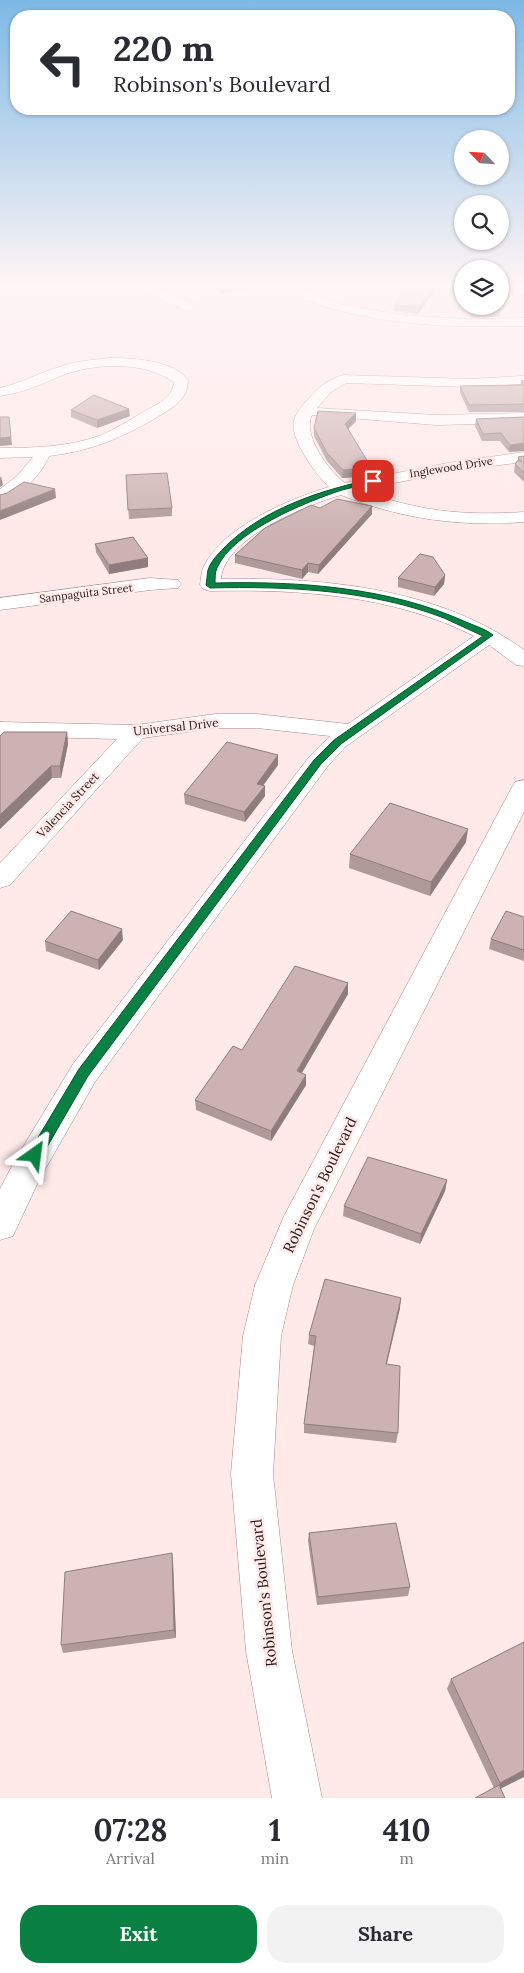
<!DOCTYPE html>
<html lang="en">
<head>
<meta charset="utf-8">
<style>
  body { margin:0; font-family:Lora,serif; background:#f2f2f3; color:#2b2b33; height:100vh; display:flex; flex-direction:column; font-size:19px; white-space:nowrap }
  * { box-sizing:border-box; margin:0 }
  p { font-size:16px; color:#7c7c81 }
  .icon { flex:none; width:28px; height:28px; fill:none; stroke:currentColor; stroke-width:2; stroke-linecap:round; stroke-linejoin:round }
  .map { position:relative; height:1798px; overflow:hidden }
  .sheet { display:flex; flex-direction:column; background:#fff; flex:1 }
  .sheet>* { flex:none }
  .guide { position:absolute; left:10px; top:10px; width:505px; height:105px; border-radius:20px; box-shadow:0 1px 4px #0004; background:#fff; color:#2b2b33; overflow:hidden }
  .needle { width:32px; rotate:295deg }
  .fabs { position:absolute; left:454px; top:130px; display:grid; gap:10px }
  .fabs a { display:grid; place-items:center; width:55px; height:55px; border-radius:50%; background:#fff; box-shadow:0 1px 4px #0004; font-size:25px }
  .pin { position:absolute; display:grid; place-items:center; width:42px; height:42px; color:#fff; margin:-21px; border-radius:10px; box-shadow:0 2px 8px #0006 }
  .me { position:absolute; width:55px; margin:-28px; rotate:31deg; stroke-linejoin:round; filter:drop-shadow(0 0 4px #0008) }
  .turn { display:flex; align-items:center; gap:18px; height:105px; padding:0 20px; font-size:22px }
  .turn .icon { width:65px; height:65px; stroke-width:2.5 }
  .turn b { display:block; font-size:35px; line-height:42px }
  .eta { display:flex; justify-content:space-evenly; align-items:center; height:85px; text-align:center }
  .eta b { font-size:30px; font-weight:700; line-height:35px }
  .action { display:flex; gap:10px; margin-top:auto; padding:10px 20px }
  .action a { flex:1; height:58px; border-radius:20px; background:#0b8043; color:#fff; font-size:20px; font-weight:700; line-height:58px; text-align:center }
  .action a+a { background:#f2f2f3; color:#2b2b33 }
  .map>svg:first-child { display:block }
</style>
</head>
<body>
<div class="map">
<svg width="524" height="1798" viewBox="0 0 524 1798">
  <rect width="100%" height="100%" fill="#ffe9e9"/>
  <g fill="none" stroke-linecap="round" stroke-linejoin="round">
    <defs>
      <path id="street" d="M142 288H157L194 304 195 307 189 311 184 310 144 291Z
        M281 288H297L344 305 402 315 466 319 524 318V326C441 328 359 325 283 291Z
        M500 288H524V295L500 292Z
        M109 358C132 358 174 360 188 380 188 401 170 409 154 419 119 439 91 451 49 456 42 474 20 497 0 502V489L17 476 33 457 0 458V448C33 448 67 447 99 436 114 430 128 421 143 412 156 405 173 398 174 382 145 362 102 363 69 373 58 376 48 382 37 386 25 391 12 394 0 396V388C21 383 39 373 59 367 75 361 92 360 109 358Z
        M344 375 469 379 524 376V384L469 387 346 383 331 392 317 408 436 415 524 413V423L436 425 312 415C302 435 329 471 345 483L448 463 524 452V462L460 470 359 490C419 511 461 516 524 512V522C460 527 401 519 341 495 306 505 224 538 221 579 322 577 440 588 524 650V666L516 665 489 645 345 747 327 767 95 1082 39 1180 13 1236 0 1240V1189L14 1162 73 1064 309 757 330 736 257 728H215L143 738 10 885 0 888V863L117 739 0 736V722L136 725 215 714H257L348 724 474 636C393 595 299 589 210 591L203 589 200 585C201 579 201 572 204 566 223 527 289 499 329 487 316 475 289 438 294 420 297 411 305 402 312 395 321 385 331 378 344 375Z
        M150 578 178 580 181 584 178 588 150 590 0 610V598Z
        M524 780V812L314 1229 293 1285 281 1336 273 1474 292 1651 322 1798H272L246 1651 231 1474 243 1336 255 1285 284 1216 512 787 515 782Z"/>
    </defs>
    <!-- street casing -->
    <use href="#street" stroke="#a28a89" stroke-width="1"/>
    <!-- street -->
    <use href="#street" fill="#fff" fill-rule="evenodd"/>
  </g>
  <!-- wall -->
  <path fill="#af9999" d="M213 288H251L220 294Z
    M434 292 418 314 394 311 395 305Z
    M468 306H499L500 310V317H471Z
    M521 380H524V412H469L460 393V386L521 385Z
    M71 410 130 416 97 428 71 417Z
    M524 417 509 452 500 441H482L475 426 476 419Z
    M356 421 348 429 370 476 342 478 327 461 314 436V428Z
    M524 456V482L514 472 515 464 518 460V457Z
    M126 475 172 508V516L129 519Z
    M372 506V514L318 574 308 572 302 579 235 563V555L320 508Z
    M95 544 148 567 109 574 96 552Z
    M445 575 444 584 434 596 398 587V578Z
    M67 732 68 744 61 778H52L0 829V736Z
    M278 755V765L263 785 265 796 245 822 185 804 184 794Z
    M466 842 430 896 349 868 350 854Z
    M524 917V961L489 949 491 939Z
    M123 940 99 970 46 951 45 941Z
    M348 994 302 1073 306 1085 271 1141 196 1110 195 1100 242 1050Z
    M447 1180 445 1191 420 1244 343 1216 344 1206Z
    M400 1308 387 1364 398 1433 396 1443 304 1433V1424L314 1346 308 1344 309 1335Z
    M309 1533 410 1587 408 1596 317 1605 308 1541Z
    M172 1553 173 1562 176 1638 63 1653 61 1645Z
    M524 1642 501 1789 494 1788 447 1689 451 1679Z"/>
  <!-- shaded-wall -->
  <path fill="#8f7d7d" d="M220 288H251L220 294Z
    M433 288H434V292L418 314 419 307Z
    M129 409 130 416 97 428V420Z
    M356 413V421L345 432V424Z
    M9 417 12 445 0 446V438Z
    M524 443V451L509 452 510 445Z
    M371 467 370 476 342 478 343 470Z
    M1 476 3 485 0 487V478Z
    M55 489 56 498 0 520V511Z
    M372 506V514L318 574 319 565Z
    M148 558V567L109 574V565Z
    M308 563V572L302 579V570Z
    M445 575 444 584 434 596 435 587Z
    M67 732 68 744 61 778 60 766Z
    M278 755V765L257 794V784Z
    M51 766 52 778 0 829V815Z
    M265 786V796L245 822 244 812Z
    M468 829 466 842 430 896 431 882Z
    M122 929 123 940 99 970 98 960Z
    M348 983V994L297 1081V1071Z
    M306 1075V1085L271 1141V1131Z
    M447 1180 445 1191 420 1244 421 1234Z
    M401 1298 400 1308 384 1374 386 1364Z
    M172 1553 173 1562 176 1638 174 1630Z
    M524 1770V1777L496 1791 500 1783Z"/>
  <!-- building -->
  <path fill="#ccb2b2" stroke="#8f7d7d" d="M404 288H433L419 307 395 305Z
    M470 306H499L500 310H472Z
    M524 385V404L469 405 460 386Z
    M94 395 129 409 97 420 71 410Z
    M318 411 356 413 345 424 371 467 343 470 327 453 314 428Z
    M0 417H9L11 437 0 438Z
    M524 417V443L510 445 501 433 483 434 476 419Z
    M524 456V473L515 464 518 460 522 462 518 457Z
    M167 473 172 508 128 510 126 475Z
    M24 482 55 489 0 511V495L7 493Z
    M337 499 372 506 319 565 308 563 302 570 235 555 265 528 311 505 320 508Z
    M133 537 148 558 109 565 95 544Z
    M420 554 433 557 445 575 435 587 398 578Z
    M4 732H67L60 766H51L0 815V736Z
    M227 742 278 755 257 784 265 786 244 812 184 794Z
    M390 803 468 829 431 882 350 854Z
    M71 911 122 929 98 960 45 941Z
    M506 911 524 917V950L491 939Z
    M295 966 348 983 297 1071 306 1075 271 1131 195 1100 233 1046 242 1050Z
    M368 1157 447 1180 421 1234 344 1206Z
    M325 1279 401 1298 386 1364 400 1366 398 1433 304 1424 316 1336 309 1335Z
    M396 1523 410 1587 318 1597 309 1533Z
    M172 1553 174 1630 61 1645 65 1572Z
    M524 1642V1770L500 1783 451 1679Z
    M499 1785 505 1798H475Z"/>
  <!-- sky -->
  <linearGradient id="sky" x2="0" y2="1"><stop stop-color="#7db9e5"/><stop offset="0.53" stop-color="#fff5f5"/><stop offset="1" stop-color="#fff5f5" stop-opacity="0"/></linearGradient>
  <rect width="524" height="539" fill="url(#sky)"/>
  <!-- route -->
  <path fill="#0b8043" stroke="#07532c" d="M373 479 376 480V483C365 485 353 487 342 490 306 502 233 531 217 568 215 572 215 578 215 583 299 581 389 587 466 622 475 626 486 629 493 635L341 744 321 764 88 1076 40 1159 35 1161 30 1159 28 1155 30 1151 79 1069 314 760 334 740 483 636C470 630 457 624 444 618 371 590 288 586 210 588L206 585C207 580 207 574 208 570 211 561 218 554 224 548 262 509 321 490 373 479Z"/>
  <g text-anchor="middle" stroke-width="5" stroke-linejoin="round" paint-order="stroke">
    <!-- far-street labels -->
    <g font-size="11" fill="#241b1b" stroke="#ffe9e9">
      <text transform="translate(451 467) rotate(-9)" y="4">Inglewood Drive</text>
      <text transform="translate(86 593) rotate(-7)" y="4">Sampaguita Street</text>
    </g>
    <!-- street labels -->
    <g font-size="12" fill="#241b1b" stroke="#ffe9e9">
      <text transform="translate(176 727) rotate(-6)" y="4">Universal Drive</text>
      <text transform="translate(68 805) rotate(-47)" y="4">Valencia Street</text>
    </g>
    <!-- near-street labels -->
    <g font-size="15" fill="#241b1b" stroke="#ffe9e9">
      <text transform="translate(320 1185) rotate(-64)" y="5">Robinson's Boulevard</text>
      <text transform="translate(264 1593) rotate(-96)" y="5">Robinson's Boulevard</text>
    </g>
  </g>
</svg>
<div class="fabs">
<a><svg class="needle" viewBox="-14 -14 28 28"><path d="M0-13l5 13h-10z" fill="#e53935"/><path d="M0 13l5-13h-10z" fill="#7c7c81"/></svg></a>
<a><svg class="icon" aria-label="search" viewBox="0 0 24 24"><circle cx="10" cy="10" r="6"/><path d="M15 15l6 6"/></svg></a>
<a><svg class="icon" aria-label="layers" viewBox="0 0 24 24"><path d="M12 4l9 5-9 5-9-5zM3 14l9 5 9-5"/></svg></a>
</div>
<div class="pin" style="left:373px;top:481px;background:#d93025"><svg class="icon" aria-label="arrive" viewBox="0 0 24 24"><path d="M6 21V4h12l-3 4 3 4H6"/></svg></div>
<svg class="me" style="left:35px;top:1155px" viewBox="-20 -20 40 40"><path d="M0-17L14 15 0 8-14 15z" fill="#0b8043" stroke="#fff" stroke-width="4"/></svg>
<div class="guide">
<div class="turn"><svg class="icon" aria-label="left" viewBox="0 0 24 24"><path d="M17 20v-9H6M10 6l-5 5 5 5"/></svg><div><b>220 m</b>Robinson's Boulevard</div></div>
</div>
</div>
<section class="sheet">
<div class="eta">
<div><b>07:28</b><p>Arrival</p></div>
<div><b>1</b><p>min</p></div>
<div><b>410</b><p>m</p></div>
</div>
<div class="action"><a>Exit</a><a>Share</a></div>
</section>
</body>
</html>
